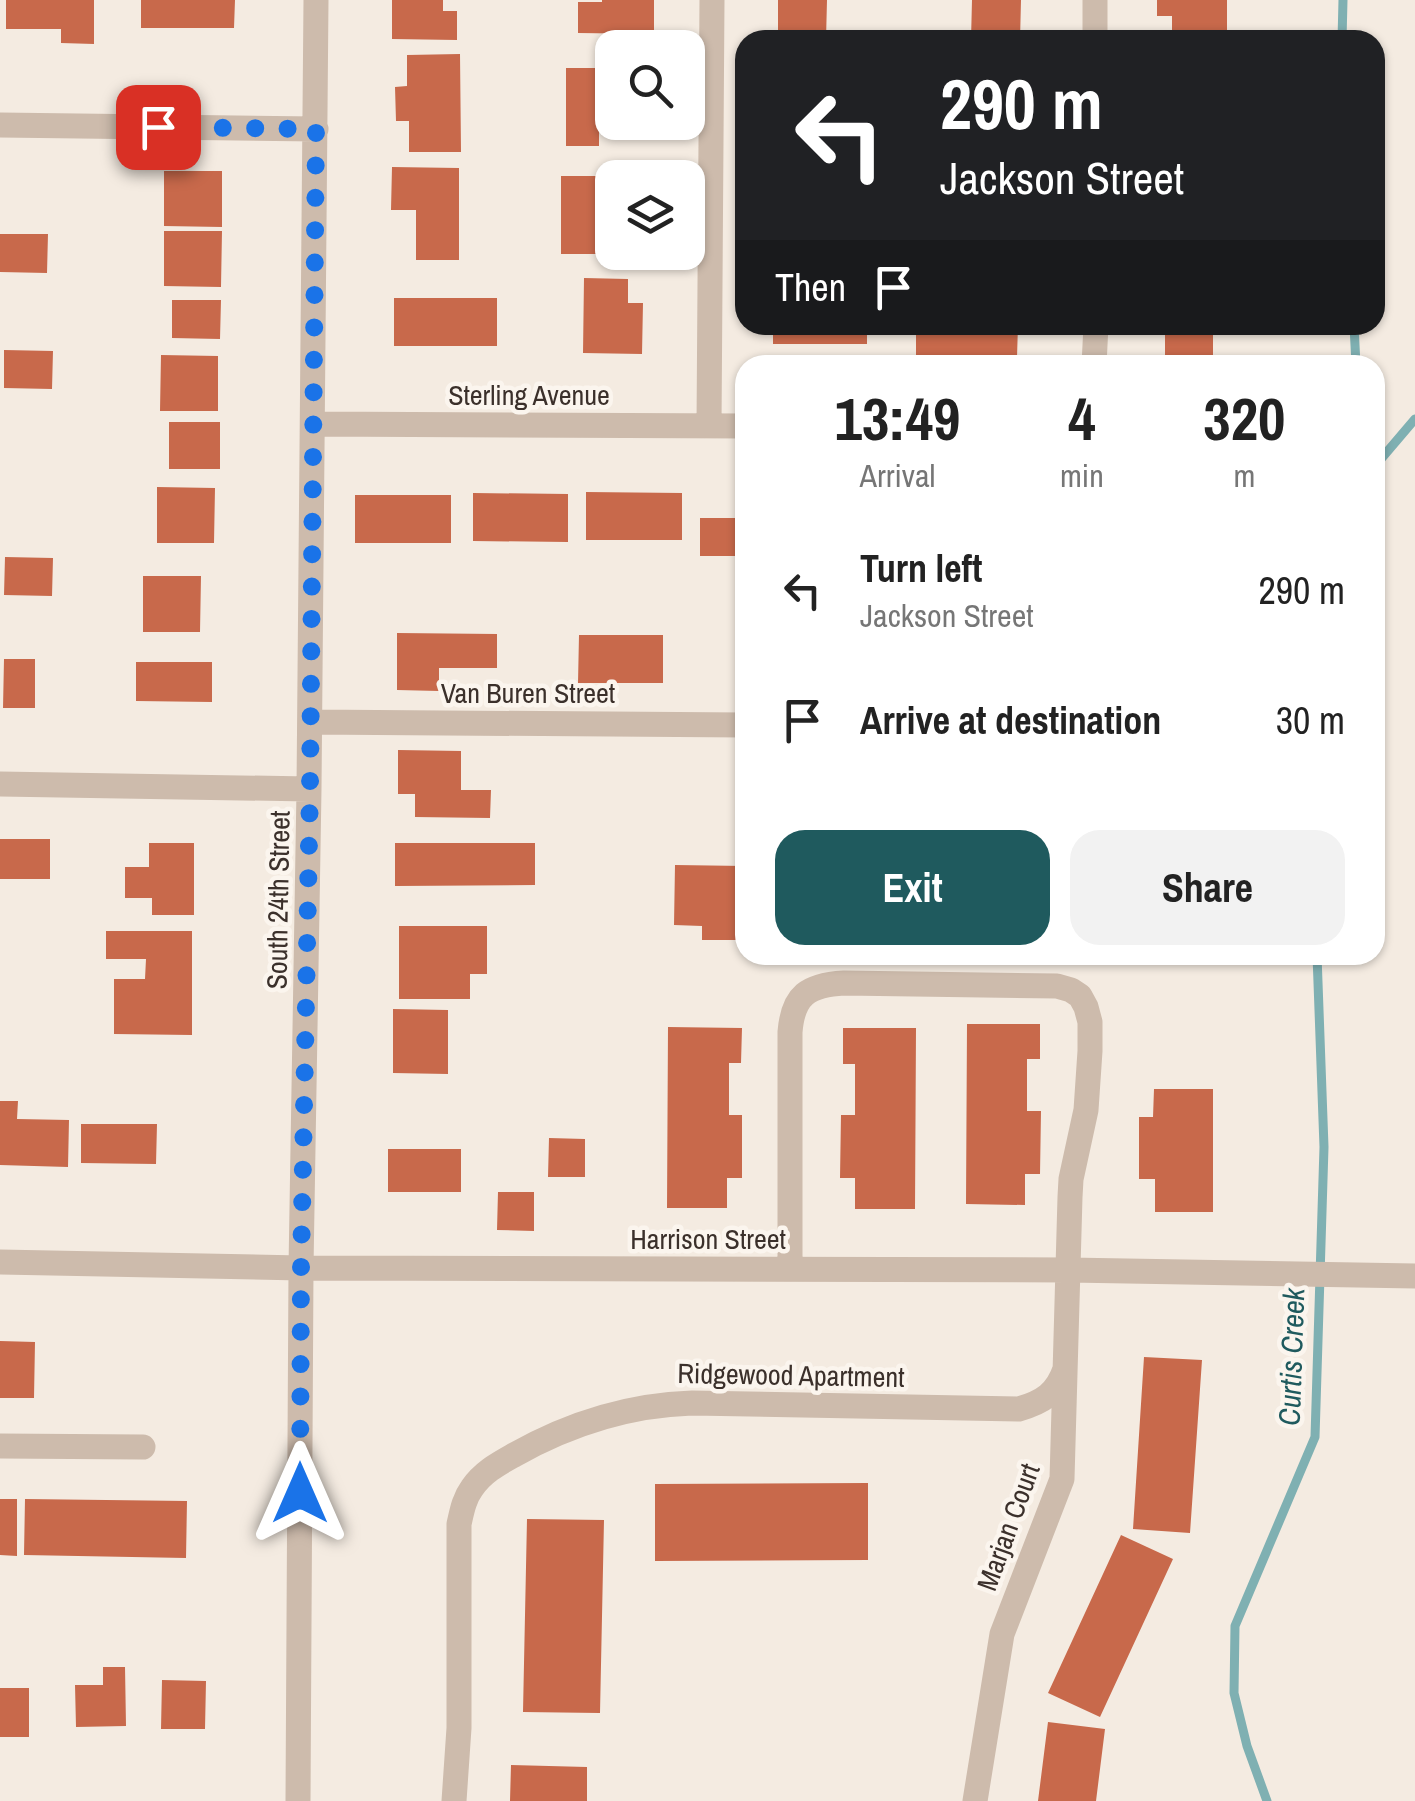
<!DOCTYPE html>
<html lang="en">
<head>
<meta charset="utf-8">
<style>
  body { margin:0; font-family:"Archivo Narrow",sans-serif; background:#f2f2f2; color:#222; height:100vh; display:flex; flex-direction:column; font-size:38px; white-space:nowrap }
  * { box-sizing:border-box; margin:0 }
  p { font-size:32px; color:#767676 }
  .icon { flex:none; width:55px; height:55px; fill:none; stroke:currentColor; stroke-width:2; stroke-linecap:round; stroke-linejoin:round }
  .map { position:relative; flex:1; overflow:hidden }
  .details { position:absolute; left:735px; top:355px; width:650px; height:610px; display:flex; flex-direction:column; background:#fff; border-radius:30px; box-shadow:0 2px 8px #0004 }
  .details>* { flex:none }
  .guide { position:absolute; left:735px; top:30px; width:650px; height:305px; border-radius:30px; box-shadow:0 2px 8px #0004; background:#202124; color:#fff; overflow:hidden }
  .fabs { position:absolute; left:595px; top:30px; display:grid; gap:20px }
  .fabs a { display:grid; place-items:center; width:110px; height:110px; border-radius:20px; background:#fff; box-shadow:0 2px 8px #0004; font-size:50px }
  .pin { position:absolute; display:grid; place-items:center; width:85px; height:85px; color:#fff; margin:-42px; border-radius:20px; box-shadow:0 5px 15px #0006 }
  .me { position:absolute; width:110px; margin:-55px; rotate:0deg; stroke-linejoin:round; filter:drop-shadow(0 0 8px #0008) }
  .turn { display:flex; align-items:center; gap:35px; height:210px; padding:0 40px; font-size:45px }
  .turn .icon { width:130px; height:130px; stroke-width:2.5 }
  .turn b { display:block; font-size:70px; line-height:85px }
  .then { display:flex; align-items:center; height:95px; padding:0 40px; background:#0003; gap:20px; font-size:38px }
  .eta { display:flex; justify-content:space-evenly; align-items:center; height:170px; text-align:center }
  .eta b { font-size:60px; font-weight:800; line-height:70px }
  .primary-button { display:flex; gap:20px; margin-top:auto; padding:20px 40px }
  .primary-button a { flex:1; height:115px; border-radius:30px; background:#1f5a5e; color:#fff; font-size:40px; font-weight:800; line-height:115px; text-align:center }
  .primary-button a+a { background:#f2f2f2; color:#222 }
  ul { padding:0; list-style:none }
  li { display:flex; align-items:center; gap:30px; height:130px; padding:0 40px }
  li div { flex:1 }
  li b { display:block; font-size:38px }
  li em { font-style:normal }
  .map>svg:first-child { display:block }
</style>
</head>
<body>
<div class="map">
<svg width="1415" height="1801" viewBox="0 0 1415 1801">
  <rect width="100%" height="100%" fill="#f4ebe1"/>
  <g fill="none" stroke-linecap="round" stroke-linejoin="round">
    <!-- stream -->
    <path stroke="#7fb0b2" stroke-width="9" d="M1342 40 1343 0
      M1354 325 1356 365
      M1375 466 1415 419
      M1267 1801 1247 1746 1234 1693 1235 1626 1315 1437 1324 1147 1317 955"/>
  </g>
  <!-- building -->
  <path fill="#c8694b" d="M6 0H94V44L61 43V29H6Z
    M141 0H235L234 28H141Z
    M392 0H443V11H457V40L392 39Z
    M602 0H654V34L578 33V2H602Z
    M778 0H827L826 40H778Z
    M972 0H1021L1020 40H971Z
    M1157 0H1227V40H1172V16H1157Z
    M460 54 461 152H409V121H396L395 87 407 86V55Z
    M566 68H612V112H599V146H566Z
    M392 167 459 168V260H416V210H391Z
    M164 171H222V227L164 226Z
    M561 176H612V217H600V254H561Z
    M164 231H222L221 287 164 286Z
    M0 234H48L47 273 0 272Z
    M584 278 628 279V303H643L642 354 583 353Z
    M394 298H497V346H394Z
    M172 300H221L220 339 172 338Z
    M773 325H867V344H773Z
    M916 325H1018L1017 357H999V365H950V358H916Z
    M1165 325H1213V365H1165Z
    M4 350 53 351 52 389 4 388Z
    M161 355 218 356V411H160Z
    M169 422H220V469H169Z
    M157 487 215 488 214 543H157Z
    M586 492 682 493V540H586Z
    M473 493 568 494V542L473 541Z
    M355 495H451V543H355Z
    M700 518H745V556H700Z
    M5 557 53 558 52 596 4 595Z
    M143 576H201L200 632H143Z
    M397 633 497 634V668H439V691L397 690Z
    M579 635H663V683H578Z
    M4 659H35V708H3Z
    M136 662H212V702L136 701Z
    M398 750 461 751V790H491L490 818 415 817V794H398Z
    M0 839H50V879H0Z
    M149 843H194V915H152V898H125V867H149Z
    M395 843H535V885L395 886Z
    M675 865 745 866V940H702V926L674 925Z
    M399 926H487V974H470V999H399Z
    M106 931H192V1035L114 1034V979H145L146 959H106Z
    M393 1009 448 1010V1074L393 1073Z
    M967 1024H1040V1059H1027V1111H1041L1040 1174H1025V1205L966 1204Z
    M668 1027 742 1028 741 1063H729V1115H742V1178H727V1208H667Z
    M843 1028H916L915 1209H855V1178H840L841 1115H855V1064H843Z
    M1154 1089H1213V1212H1155V1179H1139V1117H1153Z
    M0 1101H18L17 1119 69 1120 68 1167 0 1165Z
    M81 1124H157L156 1164 81 1163Z
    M549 1138 585 1139V1177H548Z
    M388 1149H461V1192H388Z
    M498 1192H534V1231L497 1230Z
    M0 1341 35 1342 34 1398H0Z
    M1144 1357 1202 1360 1190 1533 1133 1529Z
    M868 1483V1560L655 1561V1484Z
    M0 1499H17V1556L0 1555Z
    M25 1499 187 1501 186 1558 24 1555Z
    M527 1519 604 1520 600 1713 523 1712Z
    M1121 1535 1173 1559 1100 1717 1048 1693Z
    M103 1667H125L126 1726 76 1727 75 1685H103Z
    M162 1680 206 1681 205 1729H161Z
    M0 1688H29V1737H0Z
    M1048 1722 1105 1729 1096 1801H1038Z
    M511 1765 587 1767V1801H510Z"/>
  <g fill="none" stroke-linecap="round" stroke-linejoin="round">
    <!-- minor -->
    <path stroke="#cdbbac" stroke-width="25" d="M1095 0V40
      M0 125 316 129
      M1094 365 1096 325
      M313 424 745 426
      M709 426 712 0
      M310 722 745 725
      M0 784 309 789
      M0 1262 301 1268 1069 1270 1415 1276
      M790 1269V1032C793 995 808 985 844 983L1057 986 1071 990 1080 996 1086 1007 1090 1022V1051L1086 1110 1071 1179 1070 1197 1062 1479 1002 1634 975 1801
      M0 1446 143 1447
      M298 1801 301 1268 309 789 316 0
      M454 1801 459 1728V1524C462 1511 464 1499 472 1488 483 1472 498 1464 514 1455 569 1424 629 1405 692 1403L1019 1409C1043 1402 1057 1393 1065 1369"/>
  </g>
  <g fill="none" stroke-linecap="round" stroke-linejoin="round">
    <!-- route -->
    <path stroke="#1a73e8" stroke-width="18" stroke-dasharray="0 32.4" d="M158 127 316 129 310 788 301 1268 300 1493"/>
  </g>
  <g text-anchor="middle" stroke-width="9" stroke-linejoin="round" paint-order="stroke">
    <!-- street labels -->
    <g font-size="28" fill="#3b302b" stroke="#fbf5ee">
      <text x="529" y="405">Sterling Avenue</text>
      <text x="528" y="703">Van Buren Street</text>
      <text transform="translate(278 900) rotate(-89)" y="10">South 24th Street</text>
      <text x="708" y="1249">Harrison Street</text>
      <text transform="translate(791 1375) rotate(1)" y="10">Ridgewood Apartment</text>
      <text transform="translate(1008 1527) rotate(-70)" y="10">Marjan Court</text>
    </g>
    <!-- water labels -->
    <g font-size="30" font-style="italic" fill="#1f5a5e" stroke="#fbf5ee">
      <text transform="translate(1292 1357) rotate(-88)" y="10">Curtis Creek</text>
    </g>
  </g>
</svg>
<div class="fabs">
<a><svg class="icon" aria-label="search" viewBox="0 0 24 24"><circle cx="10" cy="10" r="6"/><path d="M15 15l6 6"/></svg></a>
<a><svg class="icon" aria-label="layers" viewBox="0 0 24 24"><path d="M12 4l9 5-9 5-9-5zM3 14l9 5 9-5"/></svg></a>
</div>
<div class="pin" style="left:158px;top:127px;background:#d93025"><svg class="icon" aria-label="arrive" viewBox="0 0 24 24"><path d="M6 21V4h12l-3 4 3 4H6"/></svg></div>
<svg class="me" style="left:300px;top:1493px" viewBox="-20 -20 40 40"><path d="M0-17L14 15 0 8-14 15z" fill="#1a73e8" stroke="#fff" stroke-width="4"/></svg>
<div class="guide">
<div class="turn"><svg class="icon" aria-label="left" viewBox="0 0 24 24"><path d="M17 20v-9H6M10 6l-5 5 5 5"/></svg><div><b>290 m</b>Jackson Street</div></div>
<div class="then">Then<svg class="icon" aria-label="arrive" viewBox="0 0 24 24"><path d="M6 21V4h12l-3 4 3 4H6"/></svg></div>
</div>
<section class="details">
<div class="eta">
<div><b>13:49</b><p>Arrival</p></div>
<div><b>4</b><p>min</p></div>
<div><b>320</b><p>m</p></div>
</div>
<ul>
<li><svg class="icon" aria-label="left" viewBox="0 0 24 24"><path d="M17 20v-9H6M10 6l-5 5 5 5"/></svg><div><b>Turn left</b><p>Jackson Street</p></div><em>290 m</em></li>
<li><svg class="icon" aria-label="arrive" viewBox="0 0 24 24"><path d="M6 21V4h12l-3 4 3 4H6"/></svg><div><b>Arrive at destination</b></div><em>30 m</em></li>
</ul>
<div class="primary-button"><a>Exit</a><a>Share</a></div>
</section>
</div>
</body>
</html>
